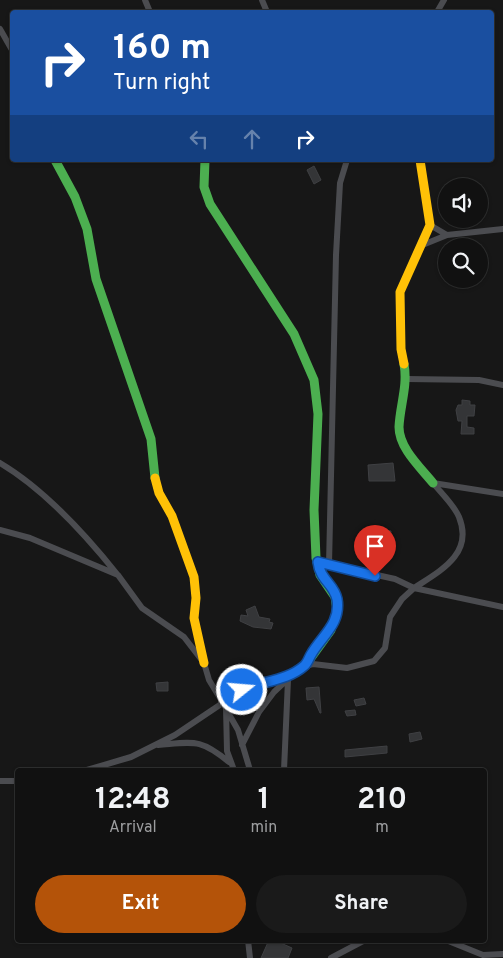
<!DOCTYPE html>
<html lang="en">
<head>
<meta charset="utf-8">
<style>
  body { margin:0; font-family:Overpass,sans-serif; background:#1a1a1a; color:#f1f3f6; height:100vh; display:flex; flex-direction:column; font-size:19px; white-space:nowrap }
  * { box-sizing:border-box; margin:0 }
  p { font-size:16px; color:#9c9d9f }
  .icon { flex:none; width:28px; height:28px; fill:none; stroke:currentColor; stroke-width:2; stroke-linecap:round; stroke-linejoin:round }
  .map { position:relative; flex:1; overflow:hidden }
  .details { position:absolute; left:15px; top:768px; width:472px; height:175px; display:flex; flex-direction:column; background:#111; border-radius:5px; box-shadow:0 1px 4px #0004,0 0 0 1px #303131 }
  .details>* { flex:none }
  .guide { position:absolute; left:10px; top:10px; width:484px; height:152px; border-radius:5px; box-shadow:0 1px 4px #0004,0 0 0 1px #303131; background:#1a4fa0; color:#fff; overflow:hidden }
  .fabs { position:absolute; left:438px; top:178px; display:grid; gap:10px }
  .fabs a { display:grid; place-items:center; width:50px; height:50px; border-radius:50%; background:#111; box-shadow:0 1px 4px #0004,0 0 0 1px #303131; font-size:25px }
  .pin { position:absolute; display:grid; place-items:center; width:42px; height:42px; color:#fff; margin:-51px -21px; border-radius:50% 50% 50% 0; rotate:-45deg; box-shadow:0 0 5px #0007 }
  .pin .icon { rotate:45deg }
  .me { position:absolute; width:55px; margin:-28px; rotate:73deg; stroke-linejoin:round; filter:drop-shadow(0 0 4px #0008) }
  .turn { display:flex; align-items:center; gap:18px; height:105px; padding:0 20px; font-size:22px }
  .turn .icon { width:65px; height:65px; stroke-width:2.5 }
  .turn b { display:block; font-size:35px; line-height:42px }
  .lanes { display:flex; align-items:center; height:48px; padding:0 20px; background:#0003; justify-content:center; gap:25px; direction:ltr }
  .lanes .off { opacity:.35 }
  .eta { display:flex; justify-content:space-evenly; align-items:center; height:85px; text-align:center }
  .eta b { font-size:30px; font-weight:700; line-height:35px }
  .cta { display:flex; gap:10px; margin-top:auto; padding:10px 20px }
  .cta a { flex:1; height:58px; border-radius:30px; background:#b45309; color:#fff; font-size:20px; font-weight:700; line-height:58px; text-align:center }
  .cta a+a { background:#1a1a1a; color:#f1f3f6 }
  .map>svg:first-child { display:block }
</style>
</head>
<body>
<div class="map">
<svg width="503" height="958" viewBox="0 0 503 958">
  <rect width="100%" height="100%" fill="#171717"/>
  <!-- building -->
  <path fill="#343537" stroke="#3f4043" d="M314 166 321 180 314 184 307 170Z
    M462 400 470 401V405H475L474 416H467V427L474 428V434H461L462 421H458L456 410 458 405H462Z
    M393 463 395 481H369L368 465Z
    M373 529 391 531 389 549 375 547 376 543 372 542Z
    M255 606 259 617 270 619 269 622 273 623 271 629 253 627 240 621 241 615 248 616 246 610Z
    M168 682V691H157L156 683Z
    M319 687 321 713H320L314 699 307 700 306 688Z
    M364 698 366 704 356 706 354 700Z
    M355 710 356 715 347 716 345 711Z
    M420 732 422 739 410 742 409 734Z
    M387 746V753L345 757V750Z
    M269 940H274L292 948 288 958H261Z"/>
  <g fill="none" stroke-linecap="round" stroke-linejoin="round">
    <!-- street -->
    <path stroke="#4b4c50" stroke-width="6" d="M145 0 150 12
      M262 0 267 12
      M437 12 444 0
      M0 29 12 50
      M430 225 447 235 503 229
      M420 246 447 235
      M407 379 479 380 503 385
      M0 463C44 489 85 534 117 574
      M0 530 30 538 118 575 142 608 184 637 204 663 209 680 226 708 227 751 234 770
      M318 562 395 579 414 588C440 571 474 554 459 517 454 505 441 493 433 483L503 494
      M329 565 336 255 340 183 347 160
      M215 689 242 690
      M226 709 238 730 250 770
      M158 745C194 742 200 738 229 762
      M242 745 259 712 274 692 289 678
      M87 770 131 757 175 735 242 690 280 678 305 666 313 664 347 668 374 661 385 648 390 617 402 599 414 588 503 607
      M284 770 288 680
      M0 781H18
      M248 940 250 958
      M446 940 483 955 503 954
      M331 958 365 940"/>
    <!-- fast -->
    <path stroke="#4caf50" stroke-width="9" d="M55 160 75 197 87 229 96 279 151 439 155 478
      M205 160 204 187 210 204 294 334 314 380 318 414 314 510 316 558 320 575 335 597 337 610 331 630 305 666
      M404 364C408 386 400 405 399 427 399 448 420 467 433 483"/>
    <!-- slow -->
    <path stroke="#ffc107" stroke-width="9" d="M404 364 401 349 400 292 430 225 420 160
      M155 478 159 493 172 516 194 577 196 598 194 618 204 663"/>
  </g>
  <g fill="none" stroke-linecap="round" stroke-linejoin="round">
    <defs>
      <path id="route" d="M242 690C262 681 287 681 304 666 308 663 309 657 312 653 323 635 341 623 337 599 334 584 320 580 318 562L375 576"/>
    </defs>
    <!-- route casing -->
    <use href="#route" stroke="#114b97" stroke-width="12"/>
    <!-- route -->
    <use href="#route" stroke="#1a73e8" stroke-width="9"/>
  </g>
</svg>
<div class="fabs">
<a><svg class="icon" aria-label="sound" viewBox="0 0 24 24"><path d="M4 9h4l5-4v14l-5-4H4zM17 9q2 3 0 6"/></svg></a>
<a><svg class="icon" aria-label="search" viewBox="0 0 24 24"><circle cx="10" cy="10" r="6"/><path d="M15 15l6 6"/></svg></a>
</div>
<div class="pin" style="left:375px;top:576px;background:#d93025"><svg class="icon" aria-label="arrive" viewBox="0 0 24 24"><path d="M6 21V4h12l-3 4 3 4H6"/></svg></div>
<svg class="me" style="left:242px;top:690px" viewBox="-20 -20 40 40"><circle r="17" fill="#1a73e8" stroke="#fff" stroke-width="3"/><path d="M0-11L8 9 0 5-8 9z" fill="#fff"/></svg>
<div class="guide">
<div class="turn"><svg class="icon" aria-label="right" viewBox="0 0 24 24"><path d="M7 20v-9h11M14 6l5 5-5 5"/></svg><div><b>160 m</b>Turn right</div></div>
<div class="lanes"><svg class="icon off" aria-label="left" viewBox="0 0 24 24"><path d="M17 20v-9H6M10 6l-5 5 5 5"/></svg><svg class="icon off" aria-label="ahead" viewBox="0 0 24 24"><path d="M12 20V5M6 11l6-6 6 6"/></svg><svg class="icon" aria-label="right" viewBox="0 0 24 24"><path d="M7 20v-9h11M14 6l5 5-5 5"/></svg></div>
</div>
<section class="details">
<div class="eta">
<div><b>12:48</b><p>Arrival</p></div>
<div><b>1</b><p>min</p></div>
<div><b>210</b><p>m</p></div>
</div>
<div class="cta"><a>Exit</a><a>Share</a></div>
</section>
</div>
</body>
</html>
